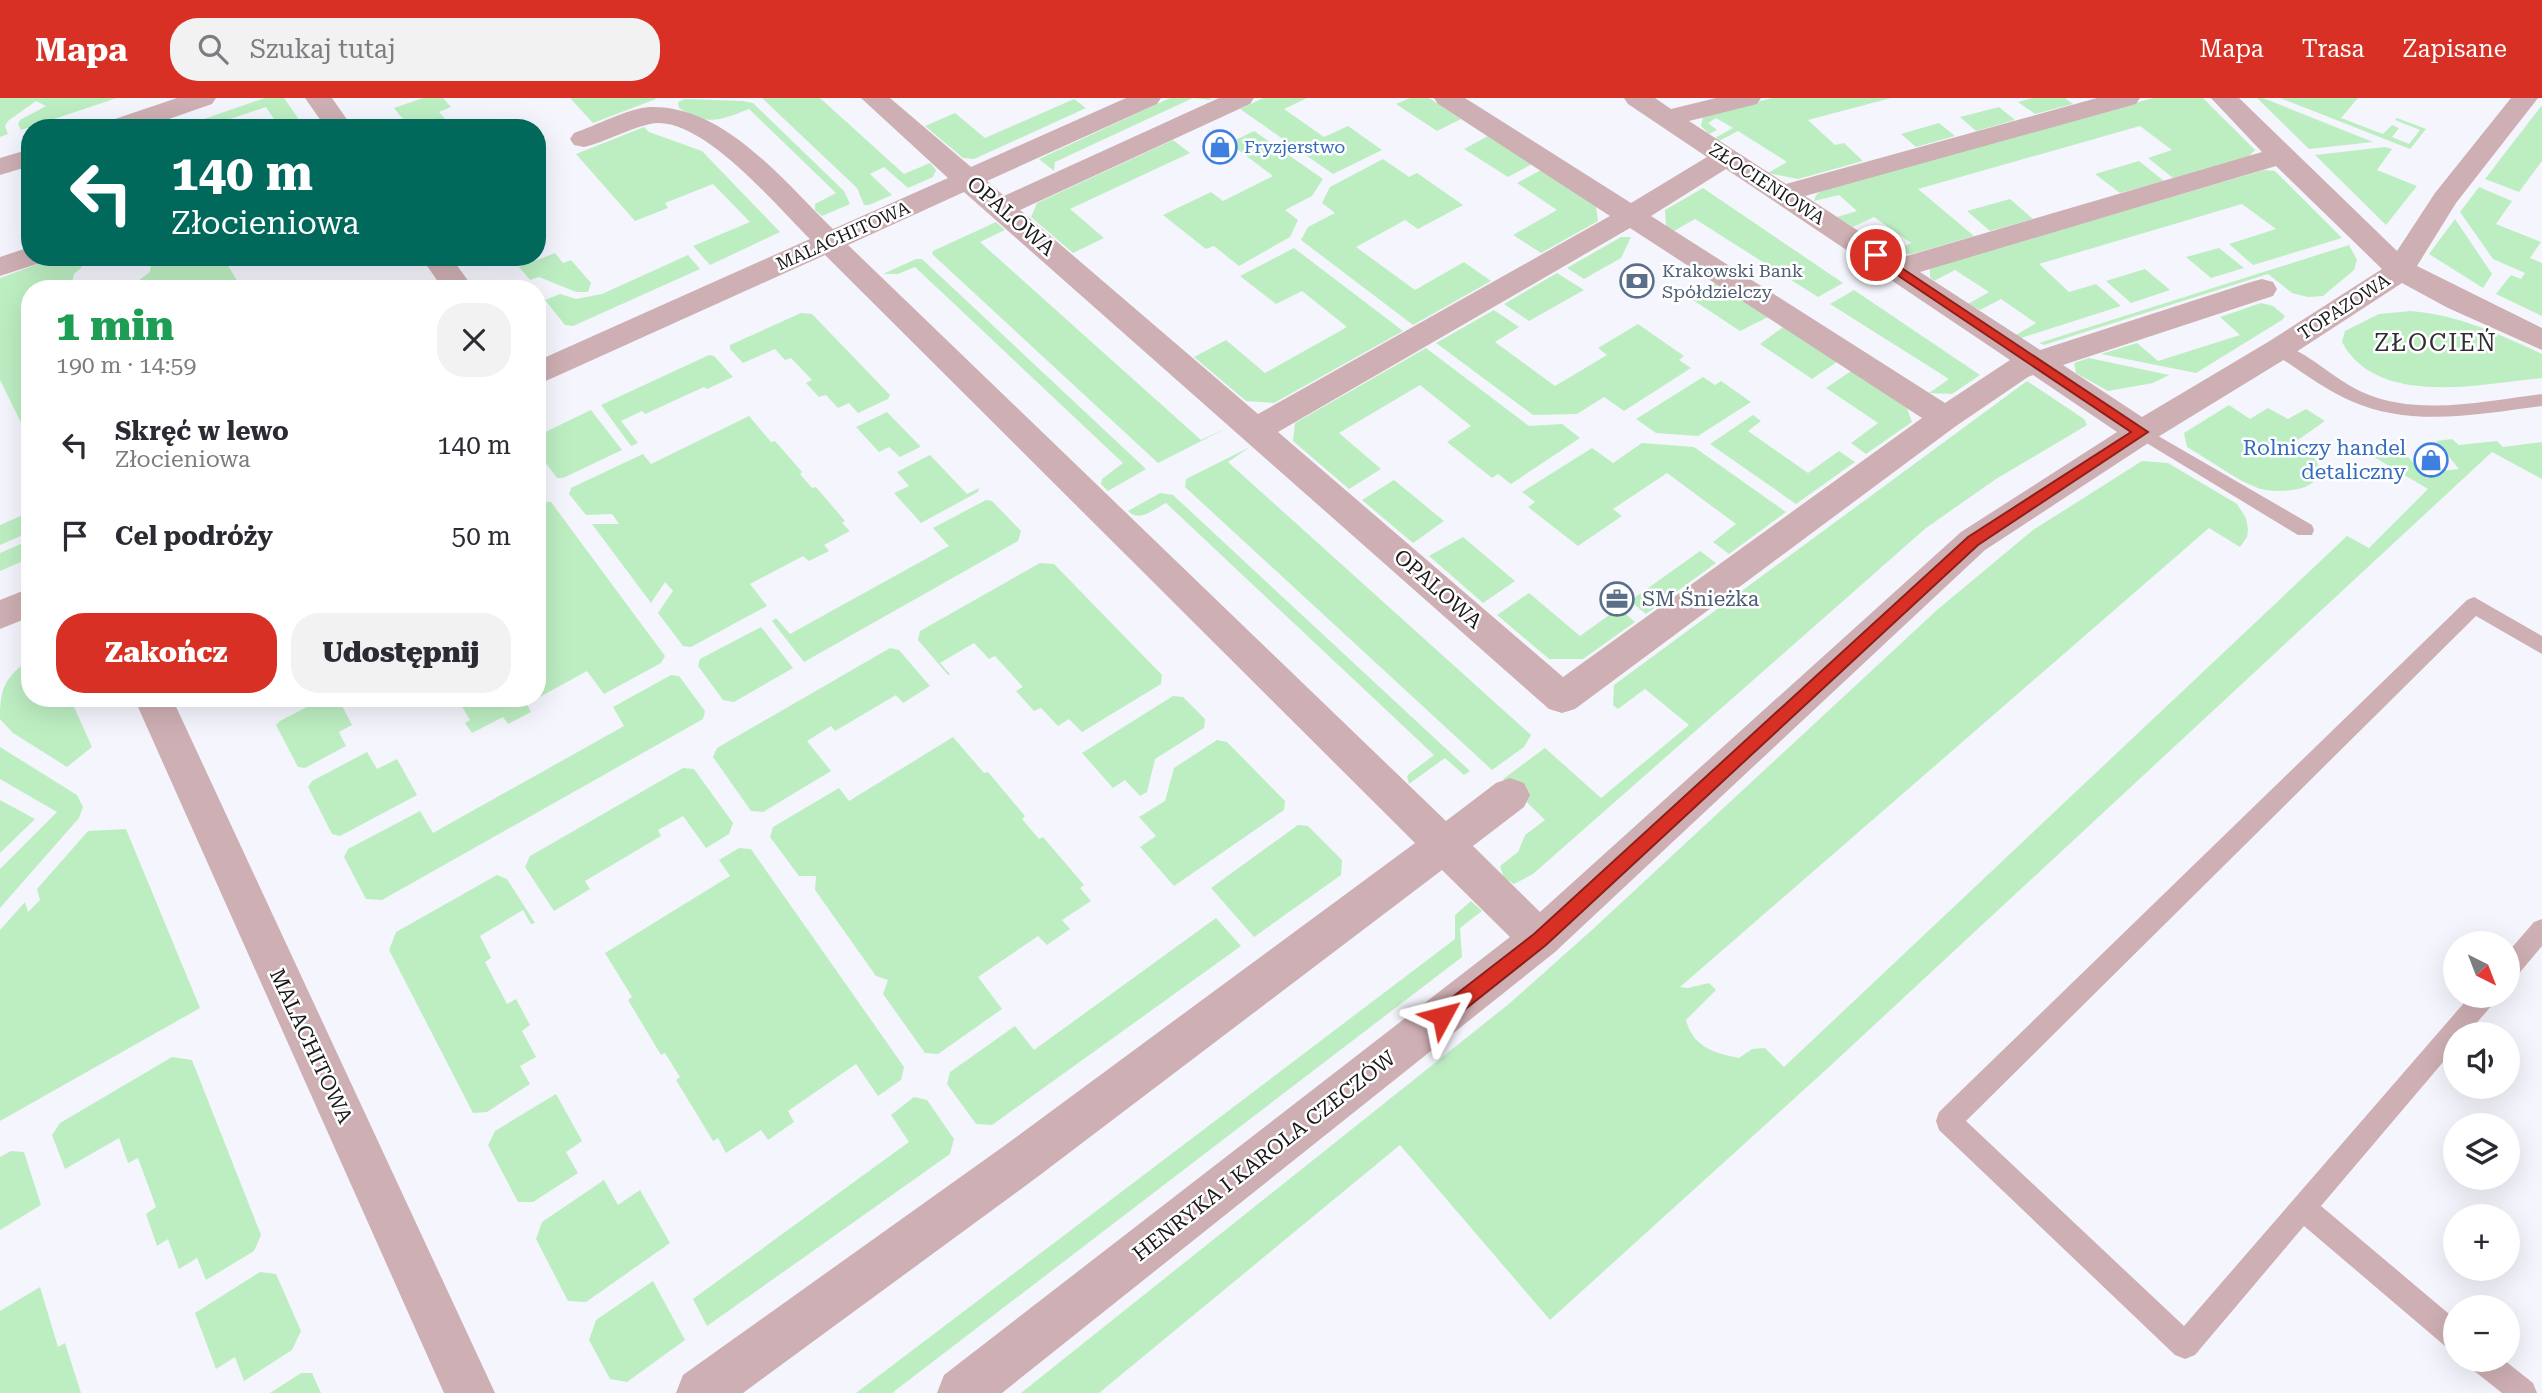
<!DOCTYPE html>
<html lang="pl">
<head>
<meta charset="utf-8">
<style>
  body { margin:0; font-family:"Roboto Serif",serif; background:#f2f2f3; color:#2b2b33; height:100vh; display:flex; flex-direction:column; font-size:26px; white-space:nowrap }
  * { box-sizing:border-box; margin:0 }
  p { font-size:23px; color:#7c7c81 }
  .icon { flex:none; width:38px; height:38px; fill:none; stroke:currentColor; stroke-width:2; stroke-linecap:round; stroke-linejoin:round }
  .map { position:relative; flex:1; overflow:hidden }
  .sheet { position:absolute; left:21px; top:182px; width:525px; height:427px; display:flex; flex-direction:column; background:#fff; border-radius:28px; box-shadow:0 7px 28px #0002 }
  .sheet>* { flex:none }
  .guide { position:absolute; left:21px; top:21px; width:525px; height:147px; border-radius:28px; box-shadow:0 7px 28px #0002; background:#00695c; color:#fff; overflow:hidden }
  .needle { width:46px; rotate:138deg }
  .buttons { position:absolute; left:2443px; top:833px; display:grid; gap:14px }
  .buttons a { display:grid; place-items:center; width:77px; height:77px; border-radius:50%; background:#fff; box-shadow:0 7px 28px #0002; font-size:35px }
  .pin { position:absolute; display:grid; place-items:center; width:60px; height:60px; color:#fff; margin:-30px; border:4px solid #fff; border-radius:50%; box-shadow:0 2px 7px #0007 }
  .me { position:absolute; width:77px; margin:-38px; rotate:52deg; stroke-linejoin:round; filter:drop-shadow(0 0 5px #0008) }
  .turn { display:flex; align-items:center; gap:24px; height:147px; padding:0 35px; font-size:32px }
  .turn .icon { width:91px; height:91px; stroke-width:2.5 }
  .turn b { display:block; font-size:49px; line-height:60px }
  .round { display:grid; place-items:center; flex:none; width:74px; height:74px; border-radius:28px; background:#f2f2f3 }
  .overview { display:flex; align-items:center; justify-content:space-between; height:119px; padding:0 35px }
  h1 { font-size:42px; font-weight:800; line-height:52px; color:#1e9e55 }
  .primary-button { display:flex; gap:14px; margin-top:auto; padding:14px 35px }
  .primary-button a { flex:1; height:80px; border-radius:28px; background:#d93025; color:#fff; font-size:28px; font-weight:800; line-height:80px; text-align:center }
  .primary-button a+a { background:#f2f2f3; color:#2b2b33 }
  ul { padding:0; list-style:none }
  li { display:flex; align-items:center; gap:21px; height:91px; padding:0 35px }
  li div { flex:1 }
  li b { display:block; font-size:26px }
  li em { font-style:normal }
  header { display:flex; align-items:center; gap:42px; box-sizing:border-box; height:98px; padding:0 35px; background:#d93025; color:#fff }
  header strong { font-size:33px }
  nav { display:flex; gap:38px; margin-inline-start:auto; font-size:24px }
  .search { width:490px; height:63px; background:#f2f2f3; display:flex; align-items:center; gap:18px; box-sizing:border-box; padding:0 24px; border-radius:28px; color:#7c7c81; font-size:26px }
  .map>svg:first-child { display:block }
</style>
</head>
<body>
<header>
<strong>Mapa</strong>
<div class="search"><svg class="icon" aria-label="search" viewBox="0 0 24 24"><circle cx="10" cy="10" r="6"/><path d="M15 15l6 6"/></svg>Szukaj tutaj</div>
<nav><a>Mapa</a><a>Trasa</a><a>Zapisane</a></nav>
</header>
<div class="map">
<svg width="2542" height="1295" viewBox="0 0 2542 1295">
  <rect width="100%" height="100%" fill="#f5f5fd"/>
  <!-- green -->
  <path fill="#bdeec2" d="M0 0H117L21 32 18 26 20 22 46 8 36 3 8 23 5 28 8 36 0 39Z
    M265 0H284L302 26 290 30 284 27 279 29 266 9 224 23 227 30H178Z
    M423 0H443L451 9 439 14 446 22 424 30H410L394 10Z
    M570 0H655L656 1 593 25Z
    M762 0H820L904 76 930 65 936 72 933 79 908 90 884 69 870 76 892 97 869 107H864L857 90Z
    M1170 0H1209L1212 2 1193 0 1055 64 1054 73 1039 61Z
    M1263 0H1307L1284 11 1324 39 1348 28 1382 52 1333 76 1240 11Z
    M1410 0H1429L1461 21 1437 33 1396 6Z
    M1772 0H1891L1808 22 1835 47 1844 45 1863 63 1798 81 1768 75 1787 64 1738 33 1719 43 1715 40 1733 30 1716 20 1708 25 1717 32 1709 36 1701 28 1703 19 1709 16Z
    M2032 0H2065L2073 6 2035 16 2018 4Z
    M2153 0H2203L2255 52 2249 58 2173 80 2148 60 2172 52 2140 28 1918 91 1974 138 1912 156 1893 154 1911 145 1874 119 1853 129 1837 119 1857 113 1839 97 1814 103 1816 97 1824 91Z
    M2257 0H2263L2373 44 2309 51Z
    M2280 0H2358L2341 20 2383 36 2392 27 2399 30 2392 39 2409 46 2420 32 2395 22 2397 20 2426 31 2410 51Z
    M685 1 743 3 753 5 844 93 850 106 822 118 815 112V106L836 95 749 11C718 23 709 28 679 10L678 4Z
    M1074 1 1086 10 974 61 963 60 925 28 955 15 985 40Z
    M2542 7V63L2519 94 2485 81Z
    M1999 9 2015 22 1976 33 1960 19Z
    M1939 25 1955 38 1916 49 1901 36Z
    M644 29 649 34 702 53 780 134 710 167 693 148 750 124 713 86 665 105 668 110 635 123 576 56Z
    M1254 33 1323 81 1312 98 1285 112 1298 122 1290 139 1239 168 1214 148 1206 151 1163 117 1211 94 1223 103 1273 78 1229 45Z
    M1488 38 1532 66 1508 79 1464 51Z
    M1173 42 1190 55 1070 111 1104 140 1073 155 1031 119 1037 105Z
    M2385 49 2392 51 2377 72 2417 88 2386 127 2315 57Z
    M1383 61 1409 79 1417 75 1463 107 1418 131 1405 122 1356 149 1415 192 1464 164 1491 183 1413 227 1301 142 1308 129 1335 115 1322 105 1330 89Z
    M2139 63 2164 83 2120 95 2095 76Z
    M1541 72 1596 108 1598 123 1541 155 1513 137 1557 112 1517 85Z
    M2264 72 2275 73 2342 140 2253 167 2229 146 2276 131 2242 106 2039 166 2069 194 2096 186 2121 208 2021 240 2016 237 2036 225 2001 201 1980 212 1968 206 1989 194 1955 172 1934 183 1930 179V171L1934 169Z
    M2479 89 2512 103 2496 126 2541 144 2530 160 2542 165V218L2496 196 2511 177 2521 181 2525 175 2493 161 2460 114Z
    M1703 90 1843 185 1818 199 1695 121 1674 133 1666 128 1665 112Z
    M2010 101 2033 121 1990 133 1967 113Z
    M2455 121 2492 176 2483 190 2429 156Z
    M996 124 1005 132 980 144 1201 342 1229 329 1158 365 932 156 933 153Z
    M1621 139H1631L1621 160 1584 181 1567 170Z
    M2349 147 2357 162 2354 172 2323 198 2308 199 2292 195 2268 176 2044 247 2039 245Z
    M1294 150 1403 233 1274 305 1246 303 1194 259 1226 242 1265 275 1347 229 1302 193 1276 206 1240 178Z
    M2219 150 2244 170 2211 180 2186 159Z
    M555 155 563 165 571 162 591 185 588 194H576L539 179 530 182 519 169Z
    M688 157 700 171 573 228 565 227 545 202 560 196 576 201 602 196Z
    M57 159H76L82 169 74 176 72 185 81 191H30V343L0 282V180Z
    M152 159H223L242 191H127L150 174Z
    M916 161H922L1146 371 1108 393 1101 386 1102 381 1123 365 915 169 898 176H883Z
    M2145 171 2170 192 2131 205 2106 183Z
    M1557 175 1584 192 1529 223 1504 206Z
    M1715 185 1768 219 1740 233 1690 200Z
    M1854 192 1980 277 1952 296 1929 295 1949 281 1830 206Z
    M2261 205 2273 208 2285 218 2282 222 2196 275 2101 256 2137 245 2158 263 2240 237 2220 219Z
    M1494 212 1519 229 1495 244 1555 288 1607 257 1598 250 1638 226 1684 258 1679 262 1691 270 1624 313 1604 299 1577 316 1533 317 1436 245Z
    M2411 213C2459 217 2499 236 2542 256V280C2481 286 2377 310 2342 244L2345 233 2379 216Z
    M801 215 812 216 890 297 888 301 858 315 849 305 838 310 826 297 819 299 806 285 812 282 791 260 785 262 775 251 743 265 730 251V247Z
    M1783 229 1837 264 1812 281 1760 246Z
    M1426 250 1529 328 1562 326 1580 340 1511 386 1498 376 1492 380 1447 344 1471 328 1420 287 1339 335 1381 371 1349 391 1293 343 1295 325Z
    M709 257 714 258 733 279 707 291 704 289 645 316 642 313 621 323 638 345 631 348 601 307Z
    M2089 260 2169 277 2153 285 2108 293 2076 275 2074 265Z
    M1851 273 1907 310 1912 324 1866 356 1851 345 1878 325 1826 290Z
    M1703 279 1715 287 1721 283 1751 304 1698 338 1656 335 1636 321Z
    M2027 283 2084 321 2087 327 1996 381 1926 430 1533 776 1514 786 1504 780 1500 768 1518 754 1525 737 1545 722 1503 681 1545 650 1601 700 1689 627 1645 591 1618 611 1613 607 1614 587Z
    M2229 307 2250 321 2268 310 2288 321 2306 311 2325 323 2295 344C2303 351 2315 357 2318 367 2326 395 2274 396 2258 390 2234 381 2210 362 2187 349L2184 335Z
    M591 312 622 352 563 380H557L537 353V338Z
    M887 314 920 348V349L900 359 889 349 879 354 856 329Z
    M1753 317 1761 323 1748 333 1808 375 1839 353 1855 364 1796 406 1710 346Z
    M749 318 771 344 775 343 802 374 800 376 812 390 816 389 845 423 842 425 850 433 824 447 829 453 809 463 803 458 750 486 767 508 691 549 683 548 658 515 673 493 665 484 651 505 592 426H619L612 416 586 417 569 396 571 390 643 356 651 366Z
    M2452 341 2459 347 2497 343 2503 349 2542 344V381L2492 354 1829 969 1550 1222 1400 1047 1099 1295H1021L1510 905 1593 831 1937 512 2033 432 2142 363 2168 365 2237 406 2246 420 2248 431 2247 439 2240 449 2209 430 1680 889 1688 890 1709 885 1716 892 1686 922C1693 949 1714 955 1739 960L1752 951 1765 950 1784 969 2347 438 2369 450 2428 391 2364 353 2398 347 2422 375 2459 371 2436 343Z
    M1642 345 1694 349 1786 414 1729 456 1713 444 1736 426 1667 375 1613 411 1622 418 1578 448 1528 409 1535 404 1522 394 1592 350 1613 365Z
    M1250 349 1228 364 1531 637 1524 649 1492 672 1185 389 1186 381Z
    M930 357 967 396 979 390 978 394 921 425 894 395 909 388 897 374Z
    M1394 382 1444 423 1413 445 1362 402Z
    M1160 395 1173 397 1470 673 1464 677 1445 660 1409 686 1407 678 1410 675 1434 657 1166 405C1154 411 1140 425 1128 413Z
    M986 402 992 403 1021 433 1018 443 804 564 772 523 776 520 790 536 949 448 933 430Z
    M545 404H551L665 558 661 565 604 596 587 573 527 606 531 614 508 626 503 619 472 635 465 625 470 622 457 600H537V407Z
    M30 414V434L0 447V427Z
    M1463 439 1515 483 1483 505 1429 458Z
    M30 442V460L0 473V455Z
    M1700 453 1716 465 1646 516 1630 503Z
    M1040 465 1054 466 1162 577 1161 586 1082 634 1069 621 1058 628 1041 610 1034 613 1016 593 1023 589 995 558 989 561 974 545 940 565 950 576 948 577 918 542 920 533Z
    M1529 495 1580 538 1619 510 1635 524 1583 561H1549L1497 517Z
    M761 529 793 570 734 604 723 602 698 568 700 561Z
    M890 550 899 552 930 588 903 605 896 597 835 633 831 628 807 643 831 673 763 714 751 713 713 659 717 650Z
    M30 561V600H70L92 649 67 669 13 635 0 621C0 591 4 580 30 561Z
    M671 577 679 578 705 613 703 621 382 802 366 801 344 759 348 751 420 713 433 735 624 628 613 609Z
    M1173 598 1183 599 1205 621 1204 630 1155 661 1147 694 1140 698 1125 682 1113 690 1082 655Z
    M324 600H338L352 627 339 634 346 648 305 670 298 669 276 627 280 623Z
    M953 639 984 675 988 674 1025 718 1022 721 1039 741 1043 739 1084 787 1080 790 1091 803 1062 822 1070 831 1047 847 1038 838 978 879 1002 911 938 956 925 955 883 896 888 882 876 878 815 792 816 778H799L770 739 773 729 839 690 849 703Z
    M1217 642 1227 644 1285 703 1284 712 1174 788 1140 749 1156 738 1139 719 1165 703 1174 670Z
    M0 649 77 697 83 709 79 720 0 810V771L57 714 0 681Z
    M367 654 377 671 397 661 417 697 340 738 332 736 308 689 312 683Z
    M683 670 694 671 733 725 729 736 706 750 683 718 658 732 661 738 585 783 590 791 554 813 525 769 530 758Z
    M0 702 35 721 0 755Z
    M1298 727 1308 728 1342 762 1341 777 1254 839 1211 790Z
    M126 731 200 910 0 1023V832L25 804 28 814 40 802 37 791 88 733Z
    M739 750 751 751 904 969 901 982 878 998 856 966 788 1013 794 1024 768 1042 761 1032 726 1055 718 1040 713 1043 676 982 680 979 665 955 661 957 628 902 632 899 605 855 730 778 719 762Z
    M497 777 507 781 535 825 531 826 523 812 480 838 491 860 485 864 507 906 516 901 530 927 522 933 536 959 520 968 530 986 487 1014 473 1015 389 852 396 834Z
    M1471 803 1482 813 1460 830 1462 859 892 1295H856L1455 841V817Z
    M1216 820 1241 848 992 1027 976 1026 947 986 950 974 1015 928 1034 952Z
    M172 959 192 962 261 1137 254 1153 206 1182 197 1160 179 1171 168 1141 157 1148 146 1116 156 1109 138 1060 128 1065 119 1040 65 1071 52 1037 60 1025Z
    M556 996 582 1043 566 1054 578 1075 533 1104H518L488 1047 495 1033Z
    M914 999 927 1002 954 1041 950 1056 707 1228 693 1201 909 1044 891 1017Z
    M11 1053 24 1054 41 1107 0 1132V1059Z
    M604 1082 618 1107 640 1092 670 1145 586 1204 568 1203 536 1141 542 1124Z
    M260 1174 276 1176 301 1233 292 1252 244 1283 235 1259 216 1271 195 1215Z
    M653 1183 685 1242 627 1284 610 1281 589 1242 596 1222Z
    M40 1189 58 1249 65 1245 81 1295H0V1213Z
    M301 1275H312L321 1295H270Z"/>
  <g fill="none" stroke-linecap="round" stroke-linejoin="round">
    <!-- service -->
    <path fill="#ceafb3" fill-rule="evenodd" d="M2279 245C2307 253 2335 282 2362 294 2417 319 2485 303 2542 296V308C2479 316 2411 330 2351 303 2323 291 2298 271 2273 255L2271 251 2273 247Z
      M2141 328 2312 427 2314 432 2312 437H2298L2135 338 2132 334 2135 330Z
      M2474 499 2542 538V556L2476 518 1966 1023 2184 1228 2470 898H2497L2493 906 2467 936H2455V950L2321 1108 2455 1221V1251L2445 1248 2304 1128 2195 1257 2185 1261 2175 1257 1939 1032 1936 1023 1939 1014 2467 502Z
      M2542 821V848L2516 879 2508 882V854L2534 824Z
      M2469 1262H2504L2533 1285 2537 1295H2502L2473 1272Z"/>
    <!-- minor -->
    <path fill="#ceafb3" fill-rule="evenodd" d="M177 0H216L212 6 143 30H103L106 24Z
      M305 0H332L353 30H326Z
      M861 0H890L971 69 1126 0H1161L1157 6 987 83 1004 98 1219 0H1254L1250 6 1020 112 1258 316 1610 118 1438 6 1434 0H1465L1631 105 1707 59 1628 6 1624 0H1655L1671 11 1716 0H1761L1757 6 1689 23 1786 86 2097 0H2140L2136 6 1805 98 1900 160 2262 54 2211 0H2239L2397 153 2435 95 2511 0H2538L2456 105 2417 168 2542 230V252L2448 210 2402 185 2290 258 2153 342 1985 452 1555 854 1002 1295H937L944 1277 1510 839 1442 772 1036 1080 743 1295H676L683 1277 1004 1048 1415 745 825 157 537 287V263L810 141C777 109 700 15 650 26 627 31 606 44 584 49L574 47 570 41 574 35C595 28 629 10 650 9 725 7 784 84 833 131L948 80ZM2276 68 2382 171 2268 244 2142 319 2063 267 2273 198 2277 191 2273 184 2262 181 2251 184 2040 252 1920 174ZM1726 71 2010 262 1945 305 1651 118ZM964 94 1549 611 1562 615 1575 611 1956 328 2028 279 2033 277 2117 334 1961 434 1540 814 1473 748 1524 709 1530 697 1524 685 1510 680 1496 685 1446 723 848 147ZM1630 130 1922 320 1563 579 1278 334Z
      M30 51V68L0 77V60Z
      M30 149V159H44L40 165 0 178V159Z
      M421 159H451L474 191H443Z
      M30 490V519L0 531V502Z
      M134 600H172L495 1295H444Z"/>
  </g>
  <!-- route -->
  <path fill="#d93025" stroke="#8d1f18" stroke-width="2" d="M1876 153 2148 334 1978 447 1546 847 1449 924 1442 926 1436 924 1433 918 1436 912 1534 836 1968 439 2131 334 1872 160 1870 157Z"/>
  <!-- icons -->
  <defs>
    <symbol id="shop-ring" viewBox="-11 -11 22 22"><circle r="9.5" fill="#fff" stroke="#3f7fe0" stroke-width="1.5"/><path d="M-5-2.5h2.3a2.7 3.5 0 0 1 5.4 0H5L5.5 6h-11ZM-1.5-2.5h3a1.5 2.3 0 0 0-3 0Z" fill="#3f7fe0"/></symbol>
    <symbol id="bank-ring" viewBox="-11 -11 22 22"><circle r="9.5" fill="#fff" stroke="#5c6f8a" stroke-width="1.5"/><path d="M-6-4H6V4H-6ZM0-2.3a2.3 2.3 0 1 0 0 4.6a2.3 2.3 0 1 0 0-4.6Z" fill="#5c6f8a"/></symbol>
    <symbol id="office-ring" viewBox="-11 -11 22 22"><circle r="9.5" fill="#fff" stroke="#5c6f8a" stroke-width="1.5"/><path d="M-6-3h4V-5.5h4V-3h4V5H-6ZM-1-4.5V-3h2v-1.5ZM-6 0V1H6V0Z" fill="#5c6f8a"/></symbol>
  </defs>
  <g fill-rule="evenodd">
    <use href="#shop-ring" x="1201" y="30" width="38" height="38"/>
    <use href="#bank-ring" x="1618" y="164" width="38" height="38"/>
    <use href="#shop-ring" x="2412" y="343" width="38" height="38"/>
    <use href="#office-ring" x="1598" y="482" width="38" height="38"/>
  </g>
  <g text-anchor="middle" stroke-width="5" stroke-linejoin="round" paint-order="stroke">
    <!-- far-shop labels -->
    <g font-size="18" fill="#366cbe" stroke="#fff" text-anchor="start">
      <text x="1244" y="55">Fryzjerstwo</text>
    </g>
    <!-- far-street labels -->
    <g font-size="18" fill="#19191c" stroke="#fff">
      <text transform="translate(1767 86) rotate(33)" y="6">ZŁOCIENIOWA</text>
      <text transform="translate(843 138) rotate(-24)" y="6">MALACHITOWA</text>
      <text transform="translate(2344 209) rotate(-33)" y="6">TOPAZOWA</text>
    </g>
    <!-- far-service labels -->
    <g font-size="18" fill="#4e5e75" stroke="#fff" text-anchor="start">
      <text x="1662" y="179">Krakowski Bank<tspan x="1662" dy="21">Spółdzielczy</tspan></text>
    </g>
    <!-- street labels -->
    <g font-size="21" fill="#19191c" stroke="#fff">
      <text transform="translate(1011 118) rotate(41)" y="7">OPALOWA</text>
      <text transform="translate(1438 491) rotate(41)" y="7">OPALOWA</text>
      <text transform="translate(311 948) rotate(65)" y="7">MALACHITOWA</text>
      <text transform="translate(1264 1058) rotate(-38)" y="7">HENRYKA I KAROLA CZECZÓW</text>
    </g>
    <!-- shop labels -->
    <g font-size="21" fill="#366cbe" stroke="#fff" text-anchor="end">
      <text x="2406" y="357">Rolniczy handel<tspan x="2406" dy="24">detaliczny</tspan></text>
    </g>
    <!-- service labels -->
    <g font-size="21" fill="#4e5e75" stroke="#fff" text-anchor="start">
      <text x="1642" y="508">SM Śnieżka</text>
    </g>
    <!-- quarter labels -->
    <g font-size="24" letter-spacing="2" fill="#2e2e34" stroke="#fff">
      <text x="2436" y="253">ZŁOCIEŃ</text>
    </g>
  </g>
</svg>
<div class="buttons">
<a><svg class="needle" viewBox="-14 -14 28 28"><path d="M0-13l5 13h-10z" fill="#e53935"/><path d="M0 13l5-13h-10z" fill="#7c7c81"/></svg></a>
<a><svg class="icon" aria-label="sound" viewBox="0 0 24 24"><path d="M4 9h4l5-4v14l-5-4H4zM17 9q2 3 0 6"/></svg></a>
<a><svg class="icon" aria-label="layers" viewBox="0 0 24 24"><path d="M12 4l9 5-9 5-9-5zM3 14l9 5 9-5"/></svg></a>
<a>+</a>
<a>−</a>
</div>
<div class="pin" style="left:1876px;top:157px;background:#d93025"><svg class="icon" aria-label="arrive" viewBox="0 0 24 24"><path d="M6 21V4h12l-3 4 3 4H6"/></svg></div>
<svg class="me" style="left:1442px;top:918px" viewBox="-20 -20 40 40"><path d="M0-17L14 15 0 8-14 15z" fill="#d93025" stroke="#fff" stroke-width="4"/></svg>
<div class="guide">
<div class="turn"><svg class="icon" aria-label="left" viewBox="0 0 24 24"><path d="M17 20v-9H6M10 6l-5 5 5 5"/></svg><div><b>140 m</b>Złocieniowa</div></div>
</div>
<section class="sheet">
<div class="overview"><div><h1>1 min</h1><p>190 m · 14:59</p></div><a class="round"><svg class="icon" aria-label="close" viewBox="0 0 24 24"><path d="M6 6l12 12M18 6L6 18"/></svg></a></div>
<ul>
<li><svg class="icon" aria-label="left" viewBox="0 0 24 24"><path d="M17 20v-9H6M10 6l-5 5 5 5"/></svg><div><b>Skręć w lewo</b><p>Złocieniowa</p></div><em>140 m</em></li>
<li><svg class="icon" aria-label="arrive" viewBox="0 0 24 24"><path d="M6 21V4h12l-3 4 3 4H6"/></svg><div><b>Cel podróży</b></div><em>50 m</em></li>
</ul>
<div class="primary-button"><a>Zakończ</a><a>Udostępnij</a></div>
</section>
</div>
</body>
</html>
